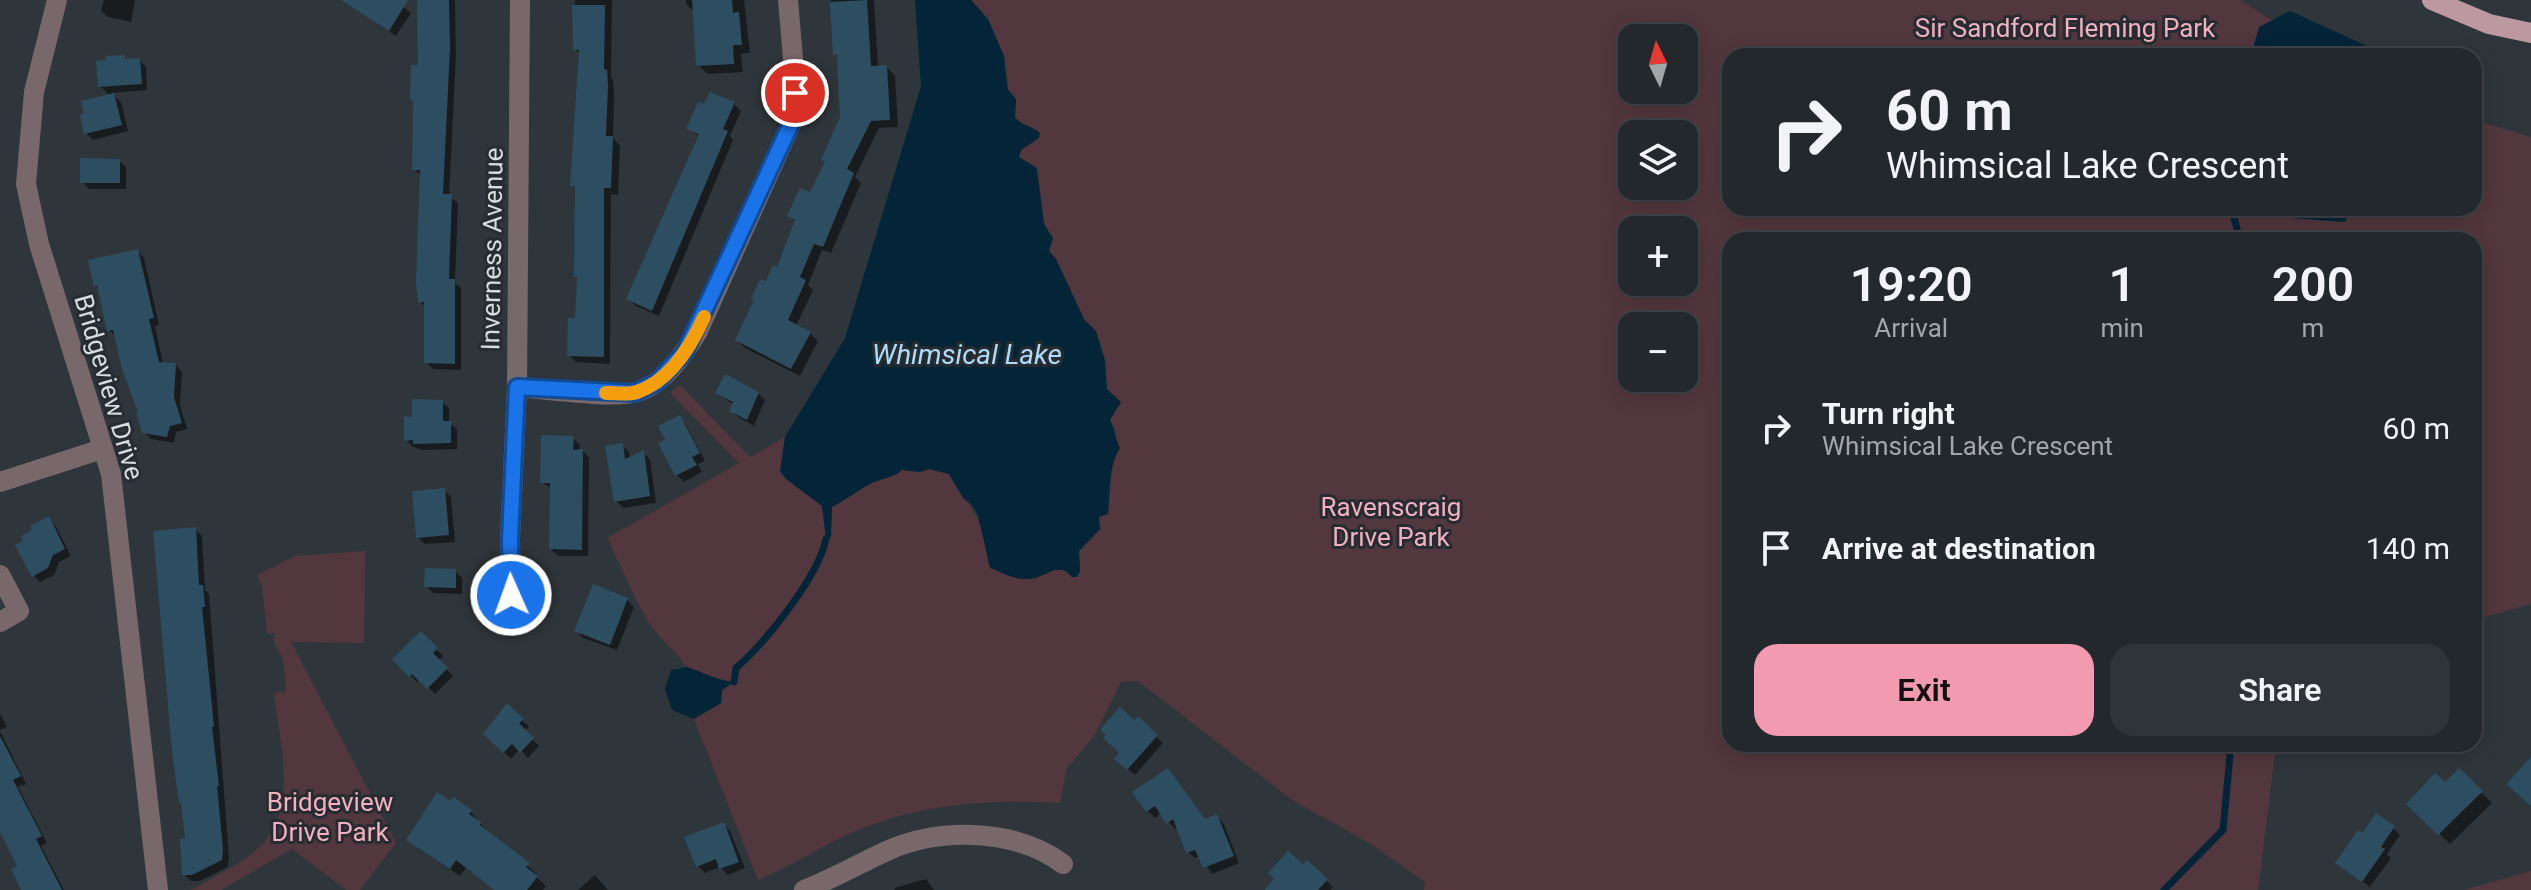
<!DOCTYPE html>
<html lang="en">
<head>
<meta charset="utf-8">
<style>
  body { margin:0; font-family:Roboto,sans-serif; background:#2f3438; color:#f1f3f6; height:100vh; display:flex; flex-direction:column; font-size:30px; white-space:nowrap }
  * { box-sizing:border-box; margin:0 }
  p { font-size:26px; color:#a3a6a9 }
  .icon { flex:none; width:44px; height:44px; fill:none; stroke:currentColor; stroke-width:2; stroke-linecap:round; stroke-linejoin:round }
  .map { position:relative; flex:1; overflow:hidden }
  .sheet { position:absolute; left:1722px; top:232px; width:760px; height:520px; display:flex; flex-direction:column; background:#23282c; border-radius:24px; box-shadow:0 4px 20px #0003,0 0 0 2px #404448 }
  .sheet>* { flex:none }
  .banner { position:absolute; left:1722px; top:48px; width:760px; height:168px; border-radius:24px; box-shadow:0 4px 20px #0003,0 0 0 2px #404448; background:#23282c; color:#f1f3f6; overflow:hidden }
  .needle { width:52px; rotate:355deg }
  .buttons { position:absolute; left:1618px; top:24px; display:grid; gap:16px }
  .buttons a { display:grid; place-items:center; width:80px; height:80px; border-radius:16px; background:#23282c; box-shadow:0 4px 20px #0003,0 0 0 2px #404448; font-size:40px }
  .pin { position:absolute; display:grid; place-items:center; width:68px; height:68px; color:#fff; margin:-34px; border:4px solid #fff; border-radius:50%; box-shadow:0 2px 8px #0007 }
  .me { position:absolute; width:88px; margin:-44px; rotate:358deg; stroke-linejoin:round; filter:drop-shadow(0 0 6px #0008) }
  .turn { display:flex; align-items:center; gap:28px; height:168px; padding:0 32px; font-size:36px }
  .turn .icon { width:104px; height:104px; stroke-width:2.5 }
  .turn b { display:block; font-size:56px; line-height:68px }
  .eta { display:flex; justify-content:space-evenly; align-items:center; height:136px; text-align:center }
  .eta b { font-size:48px; font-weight:600; line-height:56px }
  .primary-button { display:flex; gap:16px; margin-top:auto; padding:16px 32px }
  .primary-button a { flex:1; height:92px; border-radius:24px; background:#f29aaf; color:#111; font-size:32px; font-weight:600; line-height:92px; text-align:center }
  .primary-button a+a { background:#2f3438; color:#f1f3f6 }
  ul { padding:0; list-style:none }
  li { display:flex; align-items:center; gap:24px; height:120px; padding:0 32px }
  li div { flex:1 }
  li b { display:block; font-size:30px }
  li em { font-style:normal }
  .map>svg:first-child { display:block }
</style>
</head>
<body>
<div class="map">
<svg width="2531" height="890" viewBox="0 0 2531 890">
  <rect width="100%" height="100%" fill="#2f363b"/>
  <!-- green -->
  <path fill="#53373e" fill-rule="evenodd" d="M971 0H2240L2328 56H1730V208H2474V120L2531 137V604L2474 620V240H1730V744H2276L2258 890H1424L1425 882 1371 844 1292 800 1138 681 1121 682 1094 736 1067 768 1060 803C990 799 922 803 856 831 822 845 792 866 758 880L694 719 721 703 722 690 733 682C722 680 701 674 688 667 681 663 678 654 672 649 640 622 627 575 607 538L739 463 670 393 680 385 750 457 785 437 780 471 786 479 822 506 826 538 832 519V507L865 486 886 476 896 475 902 470 920 472 929 469 948 474C970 504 986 525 988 564L998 571 1036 578 1056 569 1080 571 1079 551 1100 529 1099 516 1108 514 1116 431 1110 420 1113 412 1121 405 1107 389 1104 360 1096 332 1084 319 1056 259 1049 251 1053 238 1044 224 1038 190V176L1032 164 1018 157 1034 128 1021 123 1015 117 1016 99 1008 89 1004 56 980 9 973 5ZM1632 38H1684V90H1632ZM1632 134H1684V186H1632ZM1632 230H1684V282H1632ZM1632 326H1684V378H1632Z
    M365 551 364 643 291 642 396 843 360 890H346L292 849 221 890H191C211 879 232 868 250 855 302 819 280 746 274 693L286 691 283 659 273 640 276 633 267 634 262 585 257 575 295 556Z
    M2531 871V890H2464Z"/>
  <!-- water -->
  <path fill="#032537" d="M915 0H971L988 19 1004 56 1008 90 1016 99 1015 117C1022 126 1032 126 1040 133L1039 138 1021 150 1019 157 1037 168 1044 224 1053 238 1049 251 1056 259 1084 319 1096 331 1105 360 1107 389 1121 402 1110 420C1115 430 1115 438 1120 448 1108 467 1110 492 1108 514L1099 517 1100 529 1079 551 1080 571 1077 577H1072C1058 560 1046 578 1029 579 1013 580 1004 573 990 568L978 515 971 504 963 498 949 474 929 469 920 472 902 470C893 478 878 479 866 486 854 493 844 501 832 507L831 537 826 539 822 506 786 479 780 471 785 437 845 338 921 86Z
    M2290 11 2389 56H2251L2259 27Z
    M2230 208H2353L2345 222 2233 214Z
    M687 667C702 672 720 681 734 682L722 690 721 703 694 719 672 710 665 689 671 670Z"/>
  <!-- shadow -->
  <path fill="#0007" d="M104 0H135L131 22 108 17 101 11Z
    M343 0H395L411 13 396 36Z
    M419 0H455L456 56 449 196 458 203 455 283 461 288V370L433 369 426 362V308L420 301 422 177 414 169 420 67Z
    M575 0H612L611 77 613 80 614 94 613 138 620 146 618 195 611 194 610 364 576 362 569 355 577 320V190L573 185 581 55 575 49Z
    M686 0H744L750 53 741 54 743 72 708 74 698 65 695 13 686 4Z
    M831 0H874L878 68 887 67 895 76 898 127 879 128 855 177 861 183 831 253 822 250 808 285 813 290 796 326 810 333 818 341 800 376 745 348 737 340 767 284 778 269 796 222 790 216 811 194 826 163 842 117 839 59 835 54Z
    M124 57 128 61 139 60 146 67 147 90 111 93 121 102 128 131 93 140 86 133 110 96 100 86Z
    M734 104 741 111 730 136 733 140 659 316 636 306 629 299 700 137 689 128Z
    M119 161 126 167V189H89L82 182Z
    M138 251 144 258 159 325 155 326 163 364 176 365 182 372 180 405 187 429 176 432 174 443 151 439 144 432 141 413 117 338 109 330 100 291 95 286Z
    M718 393H758L765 400 754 426 738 417 731 411 734 405Z
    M442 402 449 408V423L457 429V449L422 450 413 447 406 440 414 419Z
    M679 418 686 425 705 461 698 464 702 472 684 482 677 475 668 440Z
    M573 438 580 445 579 452 583 451 589 458 588 556H558L551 549 552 489 542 482Z
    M622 445 629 452 630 459 643 453 650 459 656 503 623 508 616 501Z
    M444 490 451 497 455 542 425 544 418 537Z
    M48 519 55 525 71 556 59 562 54 575 40 582 33 575 26 541Z
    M195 529 202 536 205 590 209 594 229 857 228 867 200 881H191L184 874Z
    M455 571 462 578V594L433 593 426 586Z
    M627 600 634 607 617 650 583 638 577 631Z
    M421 634 443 656 439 661 453 676 435 694 420 679 417 682 395 659Z
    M508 706 529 727 524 731 539 746 528 758 520 749 511 759 485 734Z
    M0 713 7 727 0 730Z
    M1138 719 1163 743 1135 775 1123 765 1122 753Z
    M0 731 26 784 18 787 47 843 41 846 64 890H24L20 867 0 828Z
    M1168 770 1206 821 1217 817 1224 824 1239 863 1212 874 1200 856 1195 858 1188 852 1178 827 1175 829 1161 813 1155 818 1148 811 1135 792Z
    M2459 770 2492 803 2450 844 2409 804 2445 784Z
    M470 811 489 833 537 874 535 876 546 886 543 890H495L466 868 460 876 418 848 409 839Z
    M724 825 730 831 745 868 728 875 720 867 705 873 698 866Z
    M2393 828 2400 835 2387 854 2391 858 2370 887 2344 869 2362 836Z
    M595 875 608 890H578Z
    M926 879 934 890H895L894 888Z
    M1326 880 1333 887 1330 890H1281Z"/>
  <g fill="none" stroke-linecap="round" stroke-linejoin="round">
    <!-- stream -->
    <path stroke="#032537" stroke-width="7" d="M2233 214 2240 240
      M734 682 736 668C766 642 818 577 826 539
      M2164 890 2223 830 2231 744"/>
  </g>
  <!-- building -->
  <path fill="#2d4d61" d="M341 0H408L389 31Z
    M417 0H449L450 48 443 194H452L449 279H455V364L424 363V302H418L416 282 420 170H412L413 100H410L411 65H418Z
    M692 0H732L733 13 739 12 742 45H733L734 64 696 66Z
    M867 0 871 66 887 65 890 120 871 121 847 169 854 173 823 247 814 244 800 277 806 280 788 320 811 332 791 369 735 340 754 300 751 299 760 279 766 281 773 265 777 267 795 220 787 216 800 188 810 192 825 162 821 160 840 117 837 55H833L830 2Z
    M572 5H605L604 69 607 70 608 85 606 136H613L611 188H604V357L567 356 568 318H575L577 277H574L575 186H570L579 50H573Z
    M125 55V59L140 58 142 84 98 87 96 61 106 60 105 56Z
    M710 92 735 102 723 129 728 131 652 311 626 299 699 134 686 129 698 102 704 104Z
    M114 93 122 125 84 134 80 115 84 113 81 101Z
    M80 158 120 159V183H80Z
    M138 249 154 318 149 319 159 362 176 363 174 397 182 423 170 426 167 437 142 433 136 412H138L122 369 113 330 107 331 97 286 94 287 88 260Z
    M725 374 759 392 747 420 729 411 733 402 715 393Z
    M412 399 443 400V421H451V443L413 444V440L404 441V416L412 417Z
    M680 415 700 453 692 457 697 465 675 476 658 443 665 440 658 426Z
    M541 435 574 436 573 450 583 449 582 550 549 549 550 483H540Z
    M623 443 625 459 644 450 650 496 614 502 605 446Z
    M445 488 449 535 416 538 412 491Z
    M49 516 65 549 53 555 48 568 32 577 15 545 23 541 21 536 32 530 30 526Z
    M196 527 199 585H203L205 607H202L214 726 212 727 219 786H217L223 849 222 860 192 875H182L180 839 185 838 181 802 179 803 172 752 153 531Z
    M425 568 456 569V588L424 587Z
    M593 584 628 598 610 645 574 631Z
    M421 631 438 648 433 653 448 668 427 689 412 674 409 677 392 659Z
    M507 703 524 719 519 723 534 738 520 753 512 744 503 753 483 734Z
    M1120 707 1134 720 1138 716 1158 735 1127 770 1114 759 1119 753 1103 738 1106 735 1100 730Z
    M0 736 21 776 13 780 42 836 36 839 62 890H21L11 869 17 866 0 832Z
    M2531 757V806L2506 784Z
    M1168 768 1205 819 1217 814 1234 856 1203 868 1195 850 1186 853 1173 819 1166 824 1155 806 1146 812 1132 792Z
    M2459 768 2483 791 2438 835 2406 804 2435 773 2445 782Z
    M437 792 450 801 453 797 472 810 469 814 481 822 480 825 530 863 526 867 538 876 527 890H494L456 860 450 869 406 840Z
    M2376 813 2395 826 2381 847 2385 849 2362 882 2335 863 2358 830 2362 833Z
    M724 822 739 862 719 869 716 859 696 867 684 837Z
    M1288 851 1303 864 1307 860 1328 879 1318 890H1265L1274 878 1268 873Z"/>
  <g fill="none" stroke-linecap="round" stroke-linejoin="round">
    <!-- minor -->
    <path stroke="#79686b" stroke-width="20" d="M57 0 34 92 26 184 39 244 111 474 158 890
      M517 387C543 389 615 399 637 392 664 384 684 354 698 331L795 115 794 70 788 0
      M0 482 102 449
      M0 575 19 611 0 622
      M511 595 510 539 517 387 520 0
      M804 890C833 879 860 863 889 850 942 827 1016 829 1063 864"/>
    <!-- major -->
    <path stroke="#bc98a0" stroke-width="20" d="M2432 0 2489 24 2531 33"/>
  </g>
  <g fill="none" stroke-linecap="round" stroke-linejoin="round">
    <defs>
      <path id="route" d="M511 595 510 539 517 387 635 393 657 382 685 352 795 115V93"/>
    </defs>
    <!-- route casing -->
    <use href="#route" stroke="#114b97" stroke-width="20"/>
    <!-- route -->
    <use href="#route" stroke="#1a73e8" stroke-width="14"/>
    <!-- slow -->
    <path stroke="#f59e0b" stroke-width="14" d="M606 393C615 393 628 395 637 392 670 381 691 346 704 317"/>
  </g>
  <g text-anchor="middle" stroke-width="6" stroke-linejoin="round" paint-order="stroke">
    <!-- park labels -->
    <g font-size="26" fill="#f3b0bf" stroke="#262c31">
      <text x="2065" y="37">Sir Sandford Fleming Park</text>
      <text x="1391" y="516">Ravenscraig<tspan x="1391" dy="30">Drive Park</tspan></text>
      <text x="330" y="811">Bridgeview<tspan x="330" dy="30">Drive Park</tspan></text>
    </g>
    <!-- street labels -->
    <g font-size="26" fill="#d7dcdf" stroke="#262c31">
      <text transform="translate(492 249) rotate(-89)" y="9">Inverness Avenue</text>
      <text transform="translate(109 387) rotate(74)" y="9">Bridgeview Drive</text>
    </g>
    <!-- water labels -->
    <g font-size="28" font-style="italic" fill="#addcfa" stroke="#262c31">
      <text x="967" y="364">Whimsical Lake</text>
    </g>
  </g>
</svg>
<div class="buttons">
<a><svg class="needle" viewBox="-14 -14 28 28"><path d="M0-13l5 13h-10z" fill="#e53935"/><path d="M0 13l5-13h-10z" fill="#a3a6a9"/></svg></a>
<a><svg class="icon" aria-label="layers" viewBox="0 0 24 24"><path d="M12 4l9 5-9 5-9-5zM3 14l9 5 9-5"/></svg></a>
<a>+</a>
<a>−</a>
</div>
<div class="pin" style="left:795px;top:93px;background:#d93025"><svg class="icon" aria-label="arrive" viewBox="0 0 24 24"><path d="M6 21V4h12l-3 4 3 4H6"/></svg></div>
<svg class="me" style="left:511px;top:595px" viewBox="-20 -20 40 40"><circle r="17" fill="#1a73e8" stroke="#fff" stroke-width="3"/><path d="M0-11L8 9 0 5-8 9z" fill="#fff"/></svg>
<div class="banner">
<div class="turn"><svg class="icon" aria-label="right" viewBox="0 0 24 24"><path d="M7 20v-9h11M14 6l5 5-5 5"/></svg><div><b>60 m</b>Whimsical Lake Crescent</div></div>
</div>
<section class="sheet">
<div class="eta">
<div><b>19:20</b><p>Arrival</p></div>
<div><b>1</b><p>min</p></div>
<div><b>200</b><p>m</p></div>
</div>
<ul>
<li><svg class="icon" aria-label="right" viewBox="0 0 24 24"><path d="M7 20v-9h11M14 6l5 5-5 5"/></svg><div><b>Turn right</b><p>Whimsical Lake Crescent</p></div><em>60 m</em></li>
<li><svg class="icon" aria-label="arrive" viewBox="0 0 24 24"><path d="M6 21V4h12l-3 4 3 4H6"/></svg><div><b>Arrive at destination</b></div><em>140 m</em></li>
</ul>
<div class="primary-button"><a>Exit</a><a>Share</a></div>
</section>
</div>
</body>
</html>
